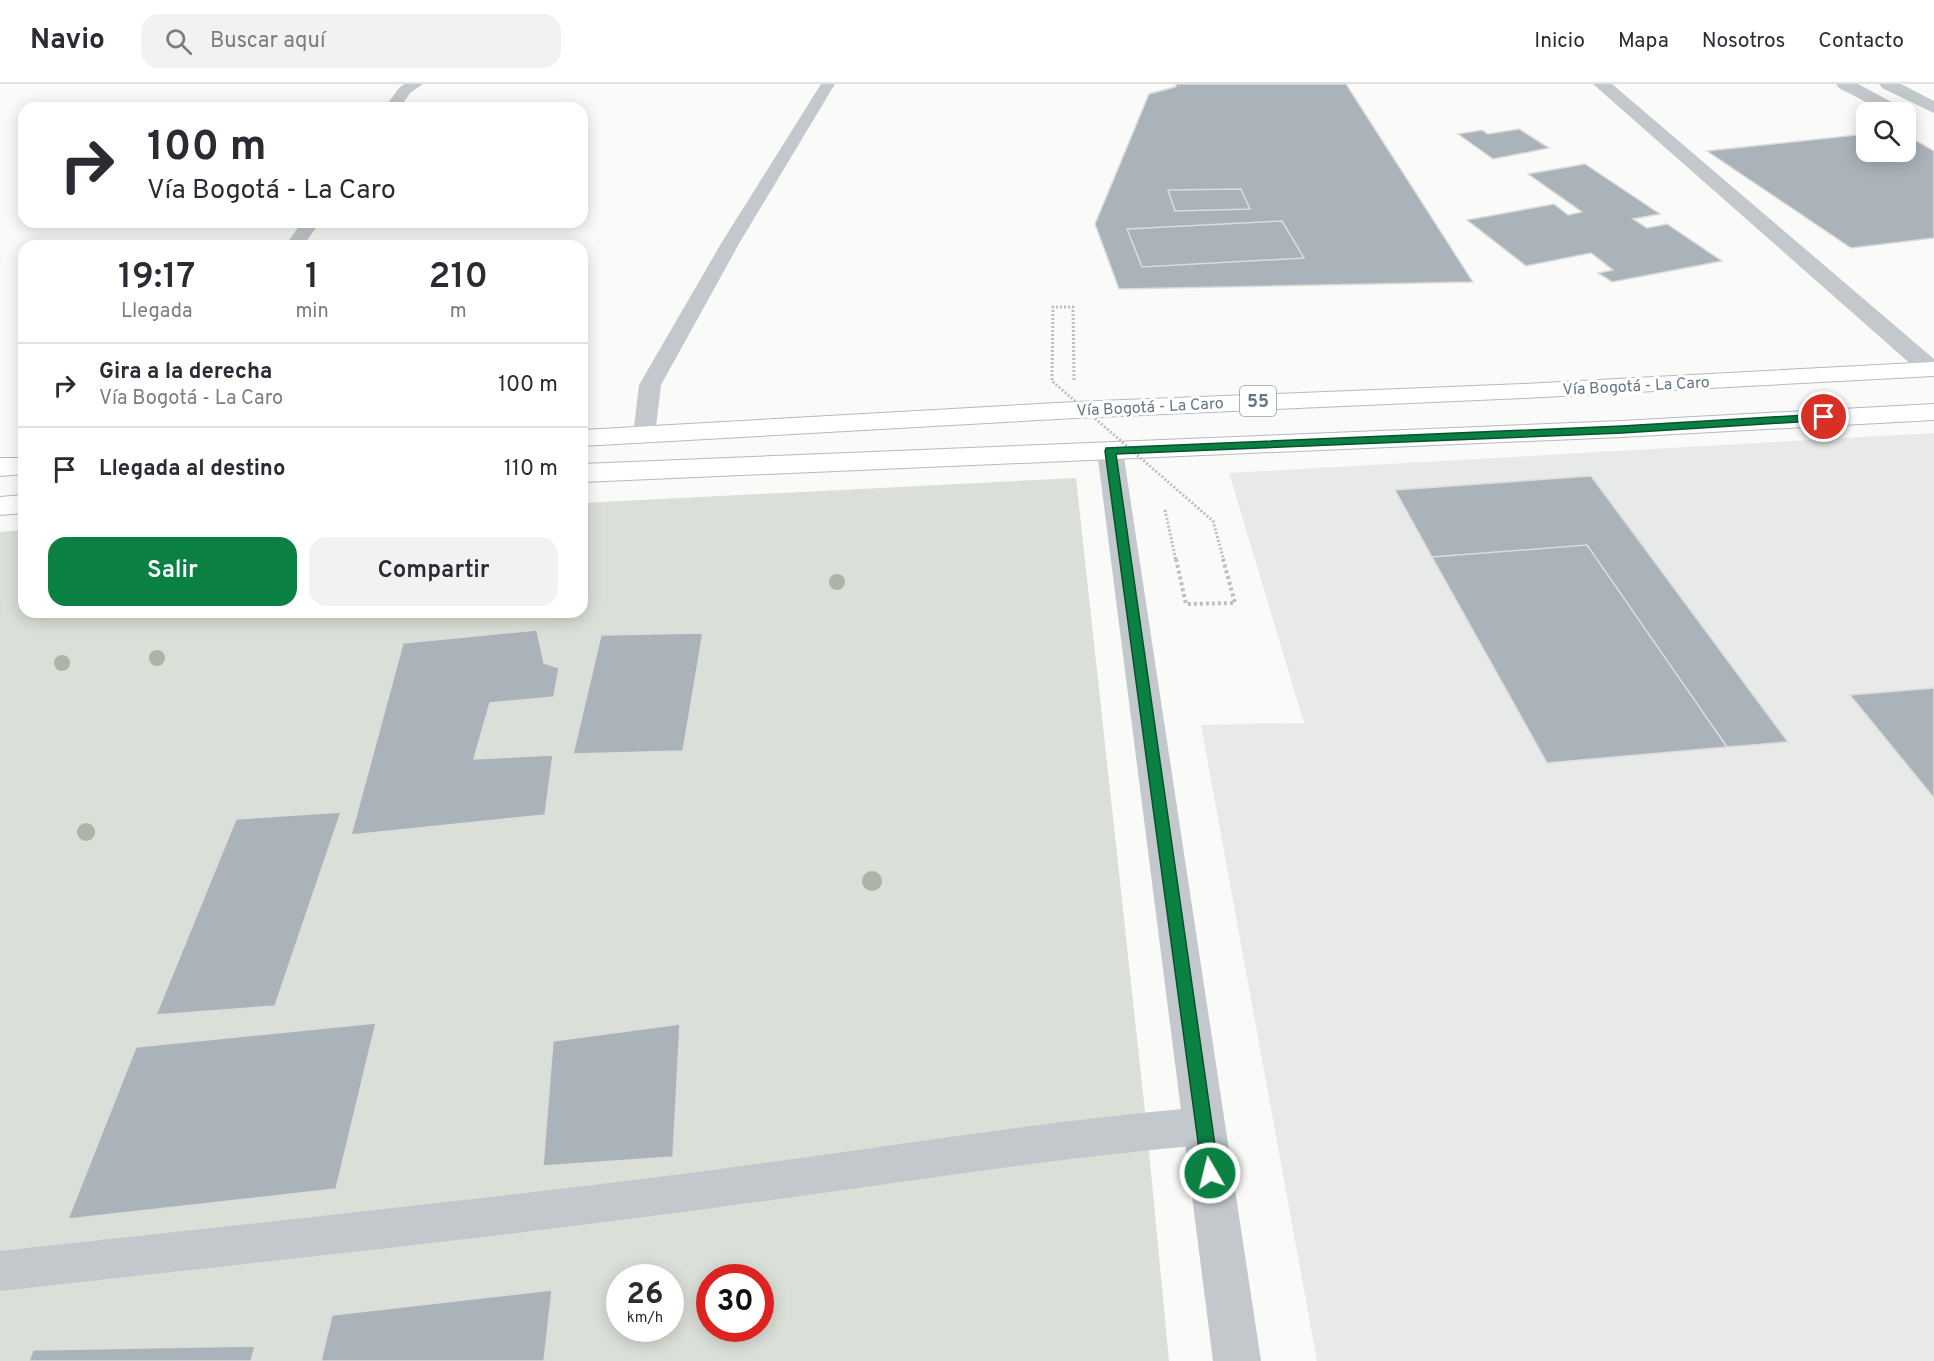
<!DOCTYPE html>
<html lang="es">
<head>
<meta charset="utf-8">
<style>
  body { margin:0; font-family:Overpass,sans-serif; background:#f2f2f3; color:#2b2b33; height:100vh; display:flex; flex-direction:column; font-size:22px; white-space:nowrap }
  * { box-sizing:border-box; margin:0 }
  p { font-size:20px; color:#7c7c81 }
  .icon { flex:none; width:33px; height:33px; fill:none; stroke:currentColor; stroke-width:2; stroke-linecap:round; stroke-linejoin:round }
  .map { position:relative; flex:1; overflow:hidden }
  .drawer { position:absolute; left:18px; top:156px; width:570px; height:378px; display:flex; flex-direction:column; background:#fff; border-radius:18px; box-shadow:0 3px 15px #0003 }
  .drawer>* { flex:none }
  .hud { position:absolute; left:18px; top:18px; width:570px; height:126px; border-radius:18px; box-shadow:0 3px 15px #0003; background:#fff; color:#2b2b33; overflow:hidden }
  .tools { position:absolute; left:1856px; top:18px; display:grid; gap:12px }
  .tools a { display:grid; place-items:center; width:60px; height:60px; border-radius:12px; background:#fff; box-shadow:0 3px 15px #0003; font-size:30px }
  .speed { position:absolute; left:606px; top:1180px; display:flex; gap:12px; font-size:30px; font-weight:700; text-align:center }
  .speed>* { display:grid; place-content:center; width:78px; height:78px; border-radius:50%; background:#fff; box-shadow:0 3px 15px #0003; line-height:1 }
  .speed small { font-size:15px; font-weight:400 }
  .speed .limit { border:9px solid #d22; background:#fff; color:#111 }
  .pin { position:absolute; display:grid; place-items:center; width:51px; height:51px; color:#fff; margin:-26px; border:3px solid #fff; border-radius:50%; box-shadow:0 2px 6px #0007 }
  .me { position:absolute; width:66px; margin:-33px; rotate:352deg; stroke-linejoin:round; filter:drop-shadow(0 0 4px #0008) }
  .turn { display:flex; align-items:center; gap:21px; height:126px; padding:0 30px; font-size:27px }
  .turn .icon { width:78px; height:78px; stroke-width:2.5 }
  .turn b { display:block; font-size:42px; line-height:51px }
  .eta { display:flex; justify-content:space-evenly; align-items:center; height:102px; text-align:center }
  .eta b { font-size:36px; font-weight:600; line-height:42px }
  .action { display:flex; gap:12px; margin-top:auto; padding:12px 30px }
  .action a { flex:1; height:69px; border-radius:18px; background:#0b8043; color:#fff; font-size:24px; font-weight:600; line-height:69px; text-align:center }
  .action a+a { background:#f2f2f3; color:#2b2b33 }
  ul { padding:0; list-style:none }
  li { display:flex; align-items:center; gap:18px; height:84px; padding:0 30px; border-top:2px solid #e1e1e2 }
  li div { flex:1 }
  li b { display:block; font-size:22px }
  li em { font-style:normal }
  header { display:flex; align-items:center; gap:36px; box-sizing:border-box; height:84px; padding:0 30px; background:#fff; border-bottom:2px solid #e1e1e2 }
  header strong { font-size:28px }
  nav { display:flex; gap:33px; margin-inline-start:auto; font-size:21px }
  .search { width:420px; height:54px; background:#f2f2f3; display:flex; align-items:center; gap:15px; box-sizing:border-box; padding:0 21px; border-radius:18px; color:#7c7c81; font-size:22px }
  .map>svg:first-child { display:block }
</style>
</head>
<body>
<header>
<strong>Navio</strong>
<div class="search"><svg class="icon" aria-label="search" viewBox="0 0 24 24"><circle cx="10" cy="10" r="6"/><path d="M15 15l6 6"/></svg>Buscar aquí</div>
<nav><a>Inicio</a><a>Mapa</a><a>Nosotros</a><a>Contacto</a></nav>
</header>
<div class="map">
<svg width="1934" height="1277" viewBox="0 0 1934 1277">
  <rect width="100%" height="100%" fill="#fafaf8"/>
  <!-- built -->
  <path fill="#e8e9e9" d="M1934 349V1277H1317L1201 641 1304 639 1229 389Z"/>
  <!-- green -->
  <path fill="#dadfd7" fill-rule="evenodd" d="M1076 394 1147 1046 1169 1277H0V448L24 446V528H582V419ZM620 1194H670V1245H620ZM710 1194H760V1245H710Z"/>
  <!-- building -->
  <path fill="#aab3b9" stroke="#dcdcda" stroke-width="1.5" d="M1177 0H1346L1473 198 1119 205 1095 140 1149 10 1175 3Z
    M1519 45 1549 64 1493 75 1458 50 1482 46 1488 50Z
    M1866 50V68H1905V50L1934 67V154L1851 164 1707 67Z
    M1585 80 1660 130 1633 135 1647 144 1667 140 1722 177 1612 198 1598 189 1613 186 1591 169 1526 182 1467 136 1554 120 1568 131 1582 128 1528 90Z
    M1241 105 1250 125 1175 127 1168 106Z
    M1282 137 1304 174 1142 183 1127 145Z
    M1591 392 1788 658 1727 663 1587 461 1432 473 1395 406Z
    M1587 461 1727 663 1547 679 1432 473Z
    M537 546 544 579 559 584 554 613 490 619 474 675 553 671 545 731 351 751 403 559Z
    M703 549 683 667 573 670 601 551Z
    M1934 604V714L1850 611Z
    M341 728 275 922 156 931 236 735Z
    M376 939 336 1105 68 1135 136 963Z
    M680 940 673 1073 543 1082 553 957Z
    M552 1206 544 1277H321L332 1231Z
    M255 1262 251 1277H29L33 1266Z"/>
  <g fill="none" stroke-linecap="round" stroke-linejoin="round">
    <defs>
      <path id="primary" d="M1934 278V292L1523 314 1075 334 582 362V346L1075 318 1523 300Z
        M1934 320V336L1621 353 582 398V380L1621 337Z
        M0 374H24V390L0 392Z
        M24 411V429L0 431V413Z"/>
    </defs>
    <!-- primary casing -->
    <use href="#primary" stroke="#b5babe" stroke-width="2"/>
    <!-- lane -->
    <path fill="#c3c8cc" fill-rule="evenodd" d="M405 0H423L410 9 400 24H384L400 3Z
      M821 0H835L740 158 661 301 655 351 652 356 644 358 636 356 633 351 639 301 722 158Z
      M302 138H320L303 162H285Z
      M1203 1023 1216 1029 1222 1042 1216 1055 1203 1061C1031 1076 861 1105 690 1127 460 1158 230 1181 0 1207V1167C230 1142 460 1118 690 1089 861 1067 1031 1038 1203 1023Z"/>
    <!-- street -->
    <path fill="#c3c8cc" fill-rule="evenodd" d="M1593 0H1612L1934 275V292L1922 290Z
      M1836 0H1858L1903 24 1906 28H1885L1839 4Z
      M1879 0H1901L1934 17V29L1882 4Z
      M1110 359 1119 361 1123 367 1261 1277H1213L1097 367 1101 361Z"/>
    <!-- primary -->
    <use href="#primary" fill="#fff" fill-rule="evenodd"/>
    <!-- path-bridge-far1 -->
    <path stroke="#bbbfc2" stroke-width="3" stroke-dasharray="2 2" stroke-linecap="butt" d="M1074 296 1073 223H1053L1052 297 1213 437 1224 477
      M1165 426 1176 477"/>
    <!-- path-bridge -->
    <path stroke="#bbbfc2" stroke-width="4" stroke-dasharray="3 3" stroke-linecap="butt" d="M1176 475 1186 520 1235 519 1223 475"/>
  </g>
  <!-- trees -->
  <g fill="#aab4a7">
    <circle cx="837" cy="498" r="8"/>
    <circle cx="157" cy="574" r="8"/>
    <circle cx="62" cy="579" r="8"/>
    <circle cx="86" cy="748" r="9"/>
    <circle cx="872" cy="797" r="10"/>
  </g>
  <!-- route -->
  <path fill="#0b8043" stroke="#07532c" stroke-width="1.5" d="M1824 330 1828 331V336L1622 349 1116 370 1219 1089 1216 1095 1210 1098 1203 1095 1105 367 1106 364 1622 342Z"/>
  <g text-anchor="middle" stroke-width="6" stroke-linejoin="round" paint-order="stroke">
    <!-- far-street labels -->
    <g font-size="16" fill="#657683" stroke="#fff">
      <text transform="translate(1636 301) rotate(-3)" y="6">Vía Bogotá - La Caro</text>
      <text transform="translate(1150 322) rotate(-3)" y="6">Vía Bogotá - La Caro</text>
    </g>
    <!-- shield labels -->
    <rect fill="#fff" stroke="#939fa8" stroke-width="1.5" x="1240" y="302" width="36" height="30" rx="4.5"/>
    <g font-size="18" font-weight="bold" fill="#657683">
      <text x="1258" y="323">55</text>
    </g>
  </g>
</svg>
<div class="tools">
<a><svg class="icon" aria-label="search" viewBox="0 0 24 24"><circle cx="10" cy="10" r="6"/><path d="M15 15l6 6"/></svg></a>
</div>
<div class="speed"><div>26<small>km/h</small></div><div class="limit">30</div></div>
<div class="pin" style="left:1824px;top:333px;background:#d93025"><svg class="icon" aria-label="arrive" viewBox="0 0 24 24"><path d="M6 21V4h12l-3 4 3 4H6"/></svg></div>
<svg class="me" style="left:1210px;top:1089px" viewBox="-20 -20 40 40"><circle r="17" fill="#0b8043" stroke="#fff" stroke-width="3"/><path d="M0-11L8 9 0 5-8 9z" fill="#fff"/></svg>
<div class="hud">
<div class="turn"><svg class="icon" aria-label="right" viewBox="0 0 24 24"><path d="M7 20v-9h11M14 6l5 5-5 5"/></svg><div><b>100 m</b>Vía Bogotá - La Caro</div></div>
</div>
<section class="drawer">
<div class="eta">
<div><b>19:17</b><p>Llegada</p></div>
<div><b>1</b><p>min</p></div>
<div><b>210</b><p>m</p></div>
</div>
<ul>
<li><svg class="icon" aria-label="right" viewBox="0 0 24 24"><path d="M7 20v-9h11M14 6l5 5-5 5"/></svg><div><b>Gira a la derecha</b><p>Vía Bogotá - La Caro</p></div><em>100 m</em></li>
<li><svg class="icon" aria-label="arrive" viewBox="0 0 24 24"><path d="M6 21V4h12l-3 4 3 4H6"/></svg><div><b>Llegada al destino</b></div><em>110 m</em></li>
</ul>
<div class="action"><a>Salir</a><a>Compartir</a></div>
</section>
</div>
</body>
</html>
